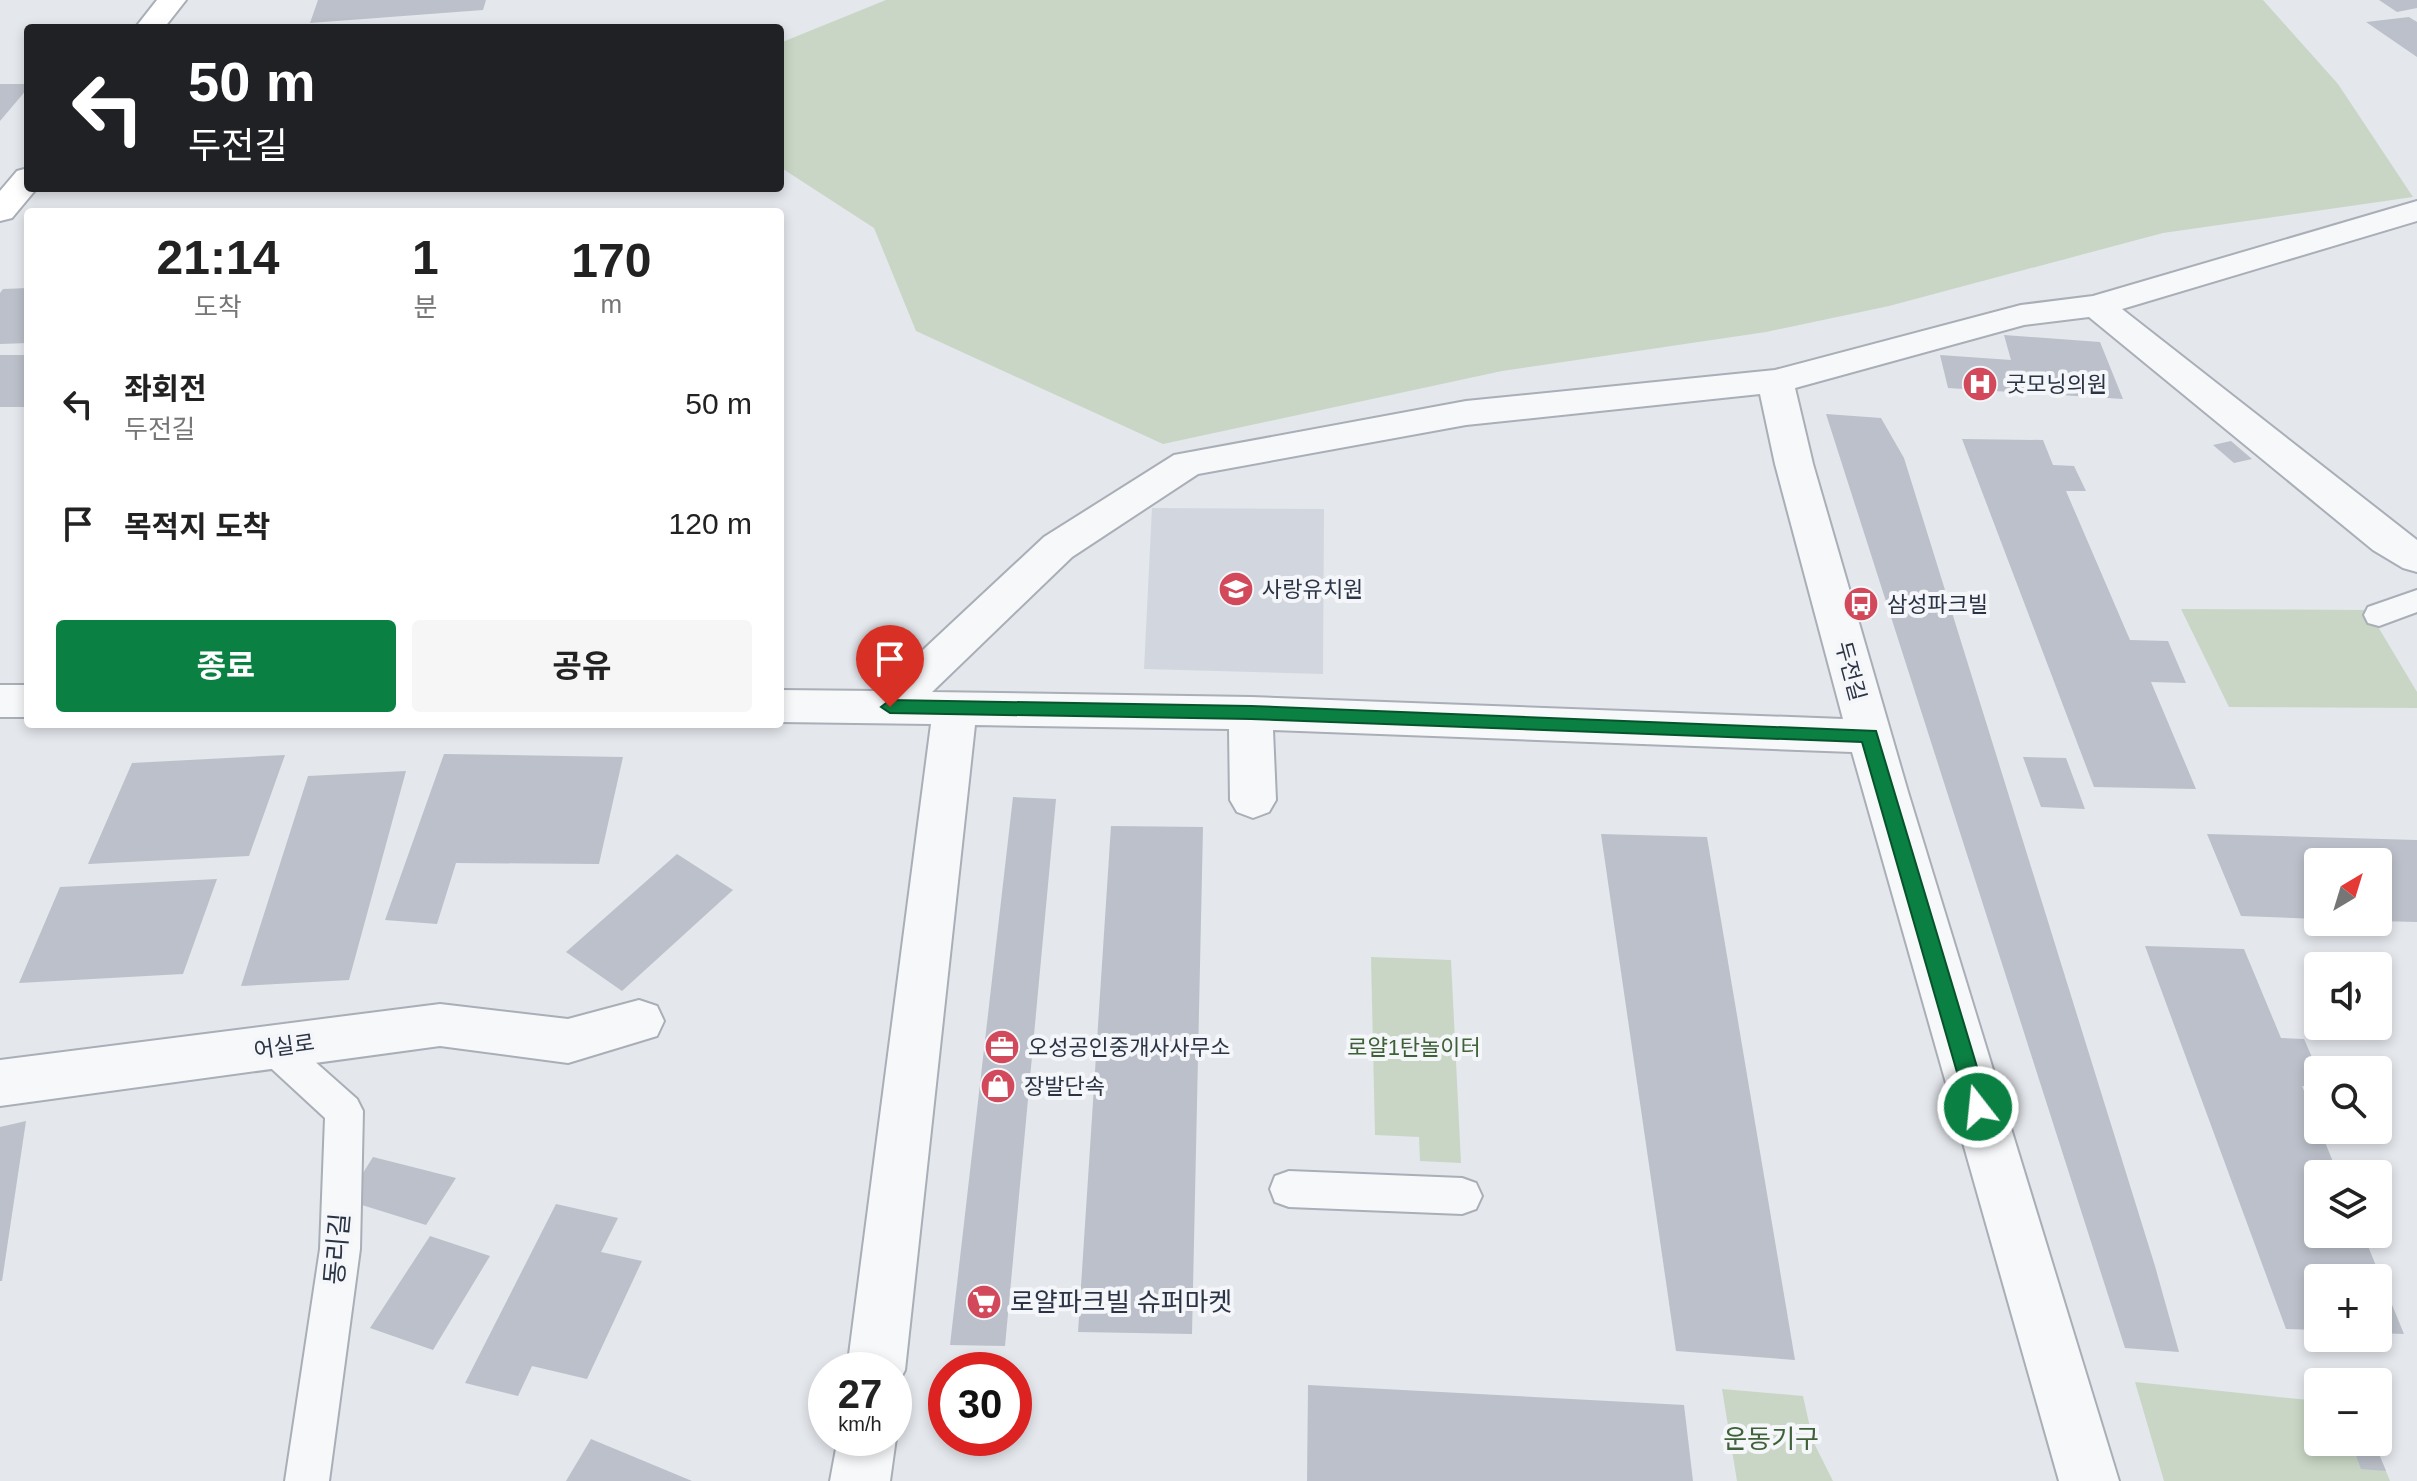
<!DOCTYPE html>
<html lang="ko">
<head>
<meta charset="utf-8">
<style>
  body { margin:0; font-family:Helvetica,"Noto Sans KR",sans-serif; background:#f6f6f6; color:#222; height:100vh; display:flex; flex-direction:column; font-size:30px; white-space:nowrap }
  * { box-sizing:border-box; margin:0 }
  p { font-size:26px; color:#767676 }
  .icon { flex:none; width:44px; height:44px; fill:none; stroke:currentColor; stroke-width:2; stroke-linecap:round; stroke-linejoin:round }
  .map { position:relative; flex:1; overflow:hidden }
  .side { position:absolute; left:24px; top:208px; width:760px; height:520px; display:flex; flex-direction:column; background:#fff; border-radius:8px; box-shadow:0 4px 12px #0003 }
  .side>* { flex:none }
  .banner { position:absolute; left:24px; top:24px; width:760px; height:168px; border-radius:8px; box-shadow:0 4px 12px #0003; background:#202124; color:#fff; overflow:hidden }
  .needle { width:52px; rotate:38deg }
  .tools { position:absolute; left:2304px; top:848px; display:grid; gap:16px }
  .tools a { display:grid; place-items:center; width:88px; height:88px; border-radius:8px; background:#fff; box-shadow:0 4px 12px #0003; font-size:40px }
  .speed { position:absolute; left:808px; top:1352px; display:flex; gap:16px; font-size:40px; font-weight:700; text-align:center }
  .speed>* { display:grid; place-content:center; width:104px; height:104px; border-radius:50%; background:#fff; box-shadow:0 4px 12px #0003; line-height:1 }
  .speed small { font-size:20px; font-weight:400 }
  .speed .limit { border:12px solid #d22; background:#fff; color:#111 }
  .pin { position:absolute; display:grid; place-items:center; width:68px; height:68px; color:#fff; margin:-82px -34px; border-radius:50% 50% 50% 0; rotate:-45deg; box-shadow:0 0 8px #0007 }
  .pin .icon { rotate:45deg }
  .me { position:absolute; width:88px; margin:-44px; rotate:344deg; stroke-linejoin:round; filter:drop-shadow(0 0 6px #0008) }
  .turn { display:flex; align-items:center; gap:28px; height:168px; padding:0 32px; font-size:36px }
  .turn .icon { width:104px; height:104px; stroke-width:2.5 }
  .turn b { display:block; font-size:56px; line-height:68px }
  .eta { display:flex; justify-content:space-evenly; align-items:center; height:136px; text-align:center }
  .eta b { font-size:48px; font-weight:700; line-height:56px }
  .primary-button { display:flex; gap:16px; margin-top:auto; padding:16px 32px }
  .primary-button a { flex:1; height:92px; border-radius:8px; background:#0b8043; color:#fff; font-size:32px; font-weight:700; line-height:92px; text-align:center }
  .primary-button a+a { background:#f6f6f6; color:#222 }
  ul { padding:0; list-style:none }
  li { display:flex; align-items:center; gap:24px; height:120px; padding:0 32px }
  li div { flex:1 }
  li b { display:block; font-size:30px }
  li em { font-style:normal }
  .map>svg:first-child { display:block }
</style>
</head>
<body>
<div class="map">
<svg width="2417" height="1481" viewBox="0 0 2417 1481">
  <rect width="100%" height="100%" fill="#e4e7ec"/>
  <!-- built -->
  <path fill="#d2d6de" d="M1152 508 1324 509 1323 674 1144 669Z"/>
  <!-- green -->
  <path fill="#c9d6c5" d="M886 0H2263L2338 84 2413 197 2163 233 1889 306 1766 332 1502 371 1163 444 916 331 874 228 780 167V43Z
    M2181 609 2368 610 2417 692V708L2229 707Z
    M1371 957 1451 960 1461 1163 1420 1161 1419 1137 1375 1135Z
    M2135 1382 2318 1401V1442H2374L2390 1481H2164Z
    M1722 1389 1803 1396 1813 1441 1833 1481H1737Z"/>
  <!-- building -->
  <path fill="#bbc0ca" d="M318 0H486L483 10 310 23Z
    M2379 0H2417V8L2397 12Z
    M2409 17 2417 22V57L2366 22Z
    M0 84H28V88L0 121Z
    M28 288V343L0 344V293L3 289Z
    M2004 335 2100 342 2123 399 1948 388 1940 355 2011 360Z
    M0 355H28V407H0Z
    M1826 414 1881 418 1904 458 2155 1266 2179 1352 2125 1348Z
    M1962 439 2043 440 2053 465 2074 466 2086 491H2066L2130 640 2168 641 2186 683 2151 682 2196 789 2094 787Z
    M2231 441 2252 459 2234 463 2213 445Z
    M444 754 623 757 599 864 456 863 437 924 385 920Z
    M285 755 249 856 88 864 132 763Z
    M2023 757 2066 758 2085 809 2041 807Z
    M406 771 349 980 241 986 308 776Z
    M1013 797 1056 799 1005 1346 950 1345Z
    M1111 826 1203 827 1192 1334 1078 1332Z
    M1601 834 1707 837 1795 1360 1676 1351Z
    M2207 834 2417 840V922L2378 921V862H2318V919L2241 916Z
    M677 854 733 890 622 991 566 952Z
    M217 879 183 974 19 983 60 887Z
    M2145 946 2244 949 2281 1038 2304 1039 2318 1071V1087L2302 1086 2338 1174H2318V1234H2363L2404 1334 2378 1333V1278H2318V1330L2286 1329Z
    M26 1121 2 1281H0V1127Z
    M373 1157 456 1178 426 1225 346 1200Z
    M556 1204 618 1218 601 1252 642 1261 587 1379 532 1366 518 1396 465 1383Z
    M430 1236 490 1256 433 1350 370 1328Z
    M1308 1385 1684 1405 1693 1481H1307Z
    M591 1439 692 1481H566Z
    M2351 1442H2374L2386 1471 2361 1469Z"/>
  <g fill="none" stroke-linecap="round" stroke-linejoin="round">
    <defs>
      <path id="service" d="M2417 590V612L2379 626 2368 623 2364 615 2368 607Z
        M273 1031 286 1036 357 1099 363 1111 360 1249 329 1481H285L320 1249 325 1118 260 1058 255 1047 260 1036Z
        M1289 1171 1462 1178 1476 1183 1482 1196 1476 1209 1462 1214 1289 1207 1275 1202 1270 1189 1275 1176Z"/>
      <path id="minor" d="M2417 201V221L2122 309 2417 540V572L2403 568 2373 550 2089 317 2024 325 1795 388 1813 464 1908 792 2119 1481H2059L1852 752 1273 730 1276 800 1269 812 1253 818 1237 812 1230 800 1229 729 975 725 905 1370 894 1391V1370H847L931 724 780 722V690L879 691 1044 537 1174 455 1466 401 1775 370 2021 305 2093 296ZM1760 394 1775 464 1843 719 1251 697 932 692 1072 557 1198 474 1466 425Z
        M0 685H28V717H0Z
        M639 1000 657 1006 664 1021 657 1036 568 1063 440 1046 0 1106V1060L440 1004 568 1019Z
        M894 1432 896 1438 890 1481H830L838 1438H894Z"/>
      <path id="secondary" d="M157 0H186L164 28H135Z
        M28 168V188H37L12 218 0 221V191L17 171Z"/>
    </defs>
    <!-- service casing -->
    <use href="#service" stroke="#a9aeb7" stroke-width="4"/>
    <!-- minor casing -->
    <use href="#minor" stroke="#a9aeb7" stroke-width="4"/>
    <!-- secondary casing -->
    <use href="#secondary" stroke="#a9aeb7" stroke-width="4"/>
    <!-- service -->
    <use href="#service" fill="#f7f8fa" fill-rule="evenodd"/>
    <!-- minor -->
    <use href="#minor" fill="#f7f8fa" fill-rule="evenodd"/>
    <!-- secondary -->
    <use href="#secondary" fill="#fff" fill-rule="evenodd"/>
  </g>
  <!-- route -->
  <path fill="#0b8043" stroke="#07532c" stroke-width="2" d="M890 700 1251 706 1876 731 1989 1107 1985 1114 1978 1116 1970 1114 1967 1107 1862 742 1251 719 890 713 881 707Z"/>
  <!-- icons -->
  <defs>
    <symbol id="hospital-disc" viewBox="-11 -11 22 22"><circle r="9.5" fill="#d1495b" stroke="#f4f6f9"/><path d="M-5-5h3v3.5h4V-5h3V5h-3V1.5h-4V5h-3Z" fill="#fff"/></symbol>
    <symbol id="school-disc" viewBox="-11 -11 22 22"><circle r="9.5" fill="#d1495b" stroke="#f4f6f9"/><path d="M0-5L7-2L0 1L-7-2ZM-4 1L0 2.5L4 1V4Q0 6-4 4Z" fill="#fff"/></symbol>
    <symbol id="bus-disc" viewBox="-11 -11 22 22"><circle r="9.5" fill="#d1495b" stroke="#f4f6f9"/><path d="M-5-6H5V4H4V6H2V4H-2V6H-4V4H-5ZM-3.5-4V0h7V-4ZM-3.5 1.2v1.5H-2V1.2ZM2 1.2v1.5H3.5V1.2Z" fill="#fff"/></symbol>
    <symbol id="office-disc" viewBox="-11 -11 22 22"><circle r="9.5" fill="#d1495b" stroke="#f4f6f9"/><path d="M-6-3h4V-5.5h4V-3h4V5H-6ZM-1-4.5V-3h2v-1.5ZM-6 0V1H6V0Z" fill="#fff"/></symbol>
    <symbol id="shop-disc" viewBox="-11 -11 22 22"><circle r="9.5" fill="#d1495b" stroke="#f4f6f9"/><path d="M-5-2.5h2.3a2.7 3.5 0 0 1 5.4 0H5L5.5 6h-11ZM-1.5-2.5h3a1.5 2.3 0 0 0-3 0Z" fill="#fff"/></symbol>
    <symbol id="supermarket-disc" viewBox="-11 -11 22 22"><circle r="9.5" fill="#d1495b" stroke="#f4f6f9"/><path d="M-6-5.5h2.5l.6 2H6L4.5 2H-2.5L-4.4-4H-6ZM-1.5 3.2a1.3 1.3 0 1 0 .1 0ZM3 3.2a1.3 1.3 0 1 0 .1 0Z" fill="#fff"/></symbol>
  </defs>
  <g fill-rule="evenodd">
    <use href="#hospital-disc" x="1960" y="364" width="40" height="40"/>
    <use href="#school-disc" x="1216" y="569" width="40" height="40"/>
    <use href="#bus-disc" x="1841" y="584" width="40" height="40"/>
    <use href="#office-disc" x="982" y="1027" width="40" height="40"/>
    <use href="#shop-disc" x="978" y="1066" width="40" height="40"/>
    <use href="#supermarket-disc" x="964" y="1282" width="40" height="40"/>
  </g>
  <g text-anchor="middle" stroke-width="8" stroke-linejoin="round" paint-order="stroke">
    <!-- poi labels -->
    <g font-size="22" fill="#2b3445" stroke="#f4f6f9" text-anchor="start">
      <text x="2006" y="392">굿모닝의원</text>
      <text x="1262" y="597">사랑유치원</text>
      <text x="1887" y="612">삼성파크빌</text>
      <text x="1028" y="1055">오성공인중개사사무소</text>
      <text x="1024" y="1094">장발단속</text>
    </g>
    <!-- street labels -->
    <g font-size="22" fill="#2b3445" stroke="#f4f6f9">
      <text transform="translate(1851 671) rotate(75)" y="8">두전길</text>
      <text transform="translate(284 1046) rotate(-8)" y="8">어실로</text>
    </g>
    <!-- park labels -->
    <g font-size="22" fill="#3f6138" stroke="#f4f6f9">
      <text x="1414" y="1055">로얄1탄놀이터</text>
    </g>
    <!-- near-street labels -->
    <g font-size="26" fill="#2b3445" stroke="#f4f6f9">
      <text transform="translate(337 1249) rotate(-85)" y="9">동리길</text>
    </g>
    <!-- near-poi labels -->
    <g font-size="26" fill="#2b3445" stroke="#f4f6f9" text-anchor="start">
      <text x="1010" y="1311">로얄파크빌 슈퍼마켓</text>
    </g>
    <!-- near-park labels -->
    <g font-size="26" fill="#3f6138" stroke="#f4f6f9">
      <text x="1771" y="1448">운동기구</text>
    </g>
  </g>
</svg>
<div class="tools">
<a><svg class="needle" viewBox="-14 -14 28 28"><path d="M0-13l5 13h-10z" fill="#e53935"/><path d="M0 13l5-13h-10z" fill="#767676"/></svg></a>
<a><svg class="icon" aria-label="sound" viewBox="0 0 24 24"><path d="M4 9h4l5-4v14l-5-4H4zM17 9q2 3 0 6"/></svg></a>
<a><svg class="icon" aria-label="search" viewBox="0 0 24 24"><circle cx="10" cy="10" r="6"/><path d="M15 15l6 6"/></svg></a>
<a><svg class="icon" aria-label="layers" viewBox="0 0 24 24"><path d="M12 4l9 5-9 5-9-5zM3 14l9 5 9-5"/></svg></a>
<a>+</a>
<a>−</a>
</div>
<div class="speed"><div>27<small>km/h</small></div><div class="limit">30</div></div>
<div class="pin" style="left:890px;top:707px;background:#d93025"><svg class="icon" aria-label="arrive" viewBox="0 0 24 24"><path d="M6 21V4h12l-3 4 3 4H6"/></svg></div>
<svg class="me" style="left:1978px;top:1107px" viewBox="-20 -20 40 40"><circle r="17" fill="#0b8043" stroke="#fff" stroke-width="3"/><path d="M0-11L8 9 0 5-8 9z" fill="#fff"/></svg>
<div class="banner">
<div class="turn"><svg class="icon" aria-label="left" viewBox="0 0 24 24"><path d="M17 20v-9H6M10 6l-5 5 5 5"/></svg><div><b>50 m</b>두전길</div></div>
</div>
<section class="side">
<div class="eta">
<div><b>21:14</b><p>도착</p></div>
<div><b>1</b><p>분</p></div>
<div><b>170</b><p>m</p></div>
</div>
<ul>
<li><svg class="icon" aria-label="left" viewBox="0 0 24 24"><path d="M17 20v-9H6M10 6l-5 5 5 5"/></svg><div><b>좌회전</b><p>두전길</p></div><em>50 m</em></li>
<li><svg class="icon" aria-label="arrive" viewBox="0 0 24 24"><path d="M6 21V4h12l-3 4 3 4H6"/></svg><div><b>목적지 도착</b></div><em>120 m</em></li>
</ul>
<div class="primary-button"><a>종료</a><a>공유</a></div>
</section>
</div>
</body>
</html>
